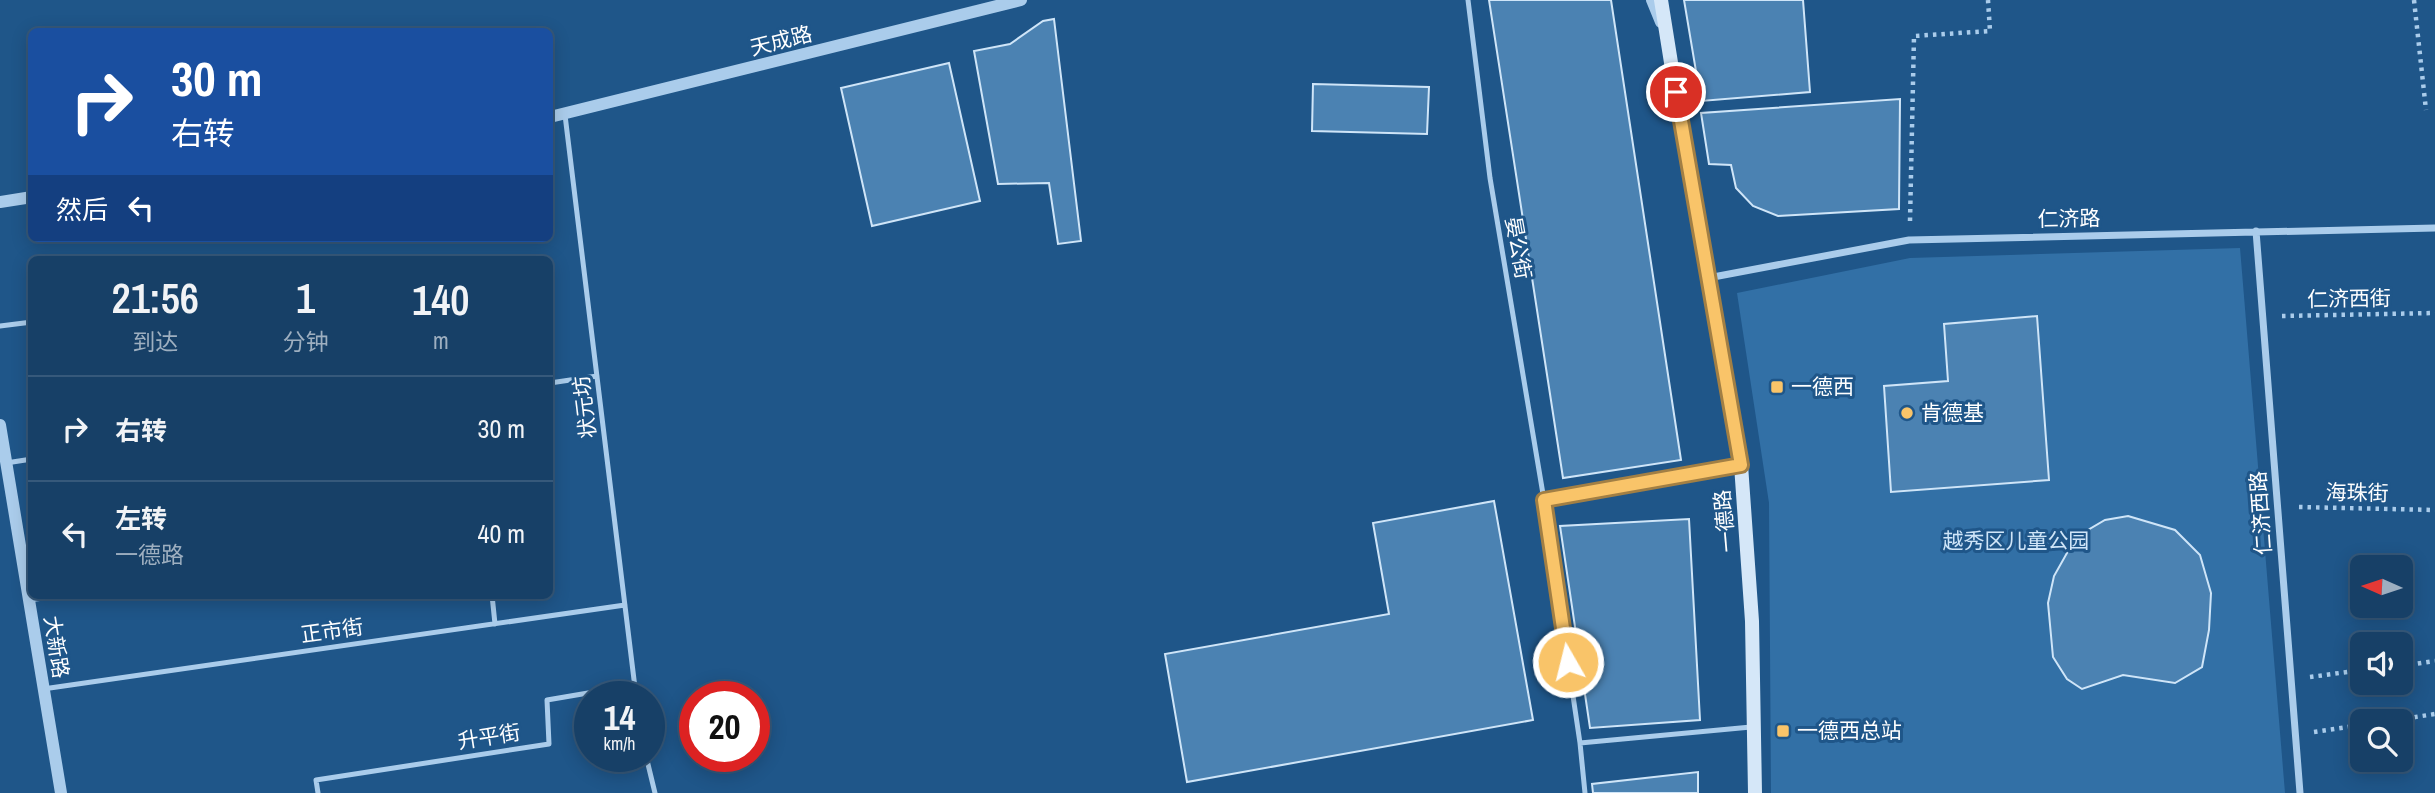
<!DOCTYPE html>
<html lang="zh">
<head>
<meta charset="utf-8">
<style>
  body { margin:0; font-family:"Archivo Narrow","Noto Sans SC",sans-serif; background:#20476d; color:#f1f3f6; height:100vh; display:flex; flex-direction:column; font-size:26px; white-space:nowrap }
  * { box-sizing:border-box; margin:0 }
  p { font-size:23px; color:#9eafc0 }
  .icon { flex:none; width:38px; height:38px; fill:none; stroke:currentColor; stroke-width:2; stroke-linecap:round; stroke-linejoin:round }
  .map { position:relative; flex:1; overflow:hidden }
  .side { position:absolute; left:28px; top:256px; width:525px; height:343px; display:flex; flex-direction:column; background:#174067; border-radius:10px; box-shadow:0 4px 18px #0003,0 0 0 2px #36597b }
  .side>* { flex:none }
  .banner { position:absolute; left:28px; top:28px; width:525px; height:214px; border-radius:10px; box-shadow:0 4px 18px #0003,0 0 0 2px #36597b; background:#1a4fa0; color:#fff; overflow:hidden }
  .needle { width:46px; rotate:273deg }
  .tools { position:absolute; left:2350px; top:555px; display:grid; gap:14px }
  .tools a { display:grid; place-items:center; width:63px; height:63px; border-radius:10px; background:#174067; box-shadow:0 4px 18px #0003,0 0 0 2px #36597b; font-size:35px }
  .speed { position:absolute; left:574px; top:681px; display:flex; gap:14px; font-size:35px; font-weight:700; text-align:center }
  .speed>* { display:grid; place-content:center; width:91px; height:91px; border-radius:50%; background:#174067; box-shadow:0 4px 18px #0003,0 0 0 2px #36597b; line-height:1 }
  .speed small { font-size:18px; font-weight:400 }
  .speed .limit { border:10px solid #d22; background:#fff; color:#111 }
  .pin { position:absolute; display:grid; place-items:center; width:60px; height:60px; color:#fff; margin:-30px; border:4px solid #fff; border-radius:50%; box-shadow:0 2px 7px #0007 }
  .me { position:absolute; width:77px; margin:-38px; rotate:352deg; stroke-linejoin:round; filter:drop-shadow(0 0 5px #0008) }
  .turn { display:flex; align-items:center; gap:24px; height:147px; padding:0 28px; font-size:32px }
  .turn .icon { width:91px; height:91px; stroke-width:2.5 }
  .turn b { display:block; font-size:49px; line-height:60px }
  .then { display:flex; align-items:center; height:66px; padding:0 28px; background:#0003; gap:14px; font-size:26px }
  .eta { display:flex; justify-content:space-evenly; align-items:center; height:119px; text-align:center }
  .eta b { font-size:42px; font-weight:600; line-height:49px }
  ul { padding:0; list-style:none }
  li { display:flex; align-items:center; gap:21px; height:105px; padding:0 28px; border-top:2px solid #36597b }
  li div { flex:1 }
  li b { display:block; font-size:26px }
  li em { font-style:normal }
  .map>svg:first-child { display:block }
</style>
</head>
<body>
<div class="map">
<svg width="2435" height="793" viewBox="0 0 2435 793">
  <rect width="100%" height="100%" fill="#1f5689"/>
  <!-- green -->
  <path fill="#3270a6" d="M2240 248 2285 793H1771L1769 503 1737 293 1910 258Z"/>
  <!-- building -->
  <path fill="#4b82b2" stroke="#cfe5f8" stroke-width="2" d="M1489 0H1611L1681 460 1563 478Z
    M1684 0H1803L1810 92 1701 101Z
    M1054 19 1081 241 1058 244 1049 183 998 184 974 51 1010 44 1043 21Z
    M949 63 980 201 872 226 841 88Z
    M1313 84 1429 87 1427 134 1312 131Z
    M1900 99 1899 209 1778 216 1753 206 1736 188 1731 165 1709 164 1701 113Z
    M2037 316 2049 480 1891 492 1884 386 1948 381 1944 324Z
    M1494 501 1533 720 1187 782 1165 654 1389 614 1373 523Z
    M2128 516 2175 530 2200 555 2211 593 2209 630 2202 667 2175 683 2123 675 2082 689 2067 679 2053 657 2048 603 2054 576 2076 537 2105 520Z
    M1689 519 1700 720 1590 728 1560 526Z
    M1698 772V793H1593L1592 784Z"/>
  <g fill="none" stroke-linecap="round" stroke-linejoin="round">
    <!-- path -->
    <path stroke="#aacceb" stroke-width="4.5" stroke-dasharray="3.5 5" stroke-linecap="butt" d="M2414 0 2426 110
      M1910 221 1914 36 1990 31 1988 0
      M2282 316 2435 313
      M2299 507 2435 510
      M2401 666 2435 661
      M2310 677 2362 670
      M2389 721 2435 714
      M2314 732 2362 725"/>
    <!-- service -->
    <path stroke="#aacceb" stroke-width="5" d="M1468 0 1490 178 1544 500
      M565 115 636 696
      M0 326 32 322
      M550 383 597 376
      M6 463 32 459
      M1741 465 1544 500 1580 743 1751 727
      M492 595 495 624
      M29 600 64 595
      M43 689 625 605
      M1580 743 1585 793
      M646 756 655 793
      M318 793 316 780 549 744 547 700 635 685"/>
    <!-- minor -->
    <path stroke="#aacceb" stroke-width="7" d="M2256 231 2300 793
      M1708 278 1909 240 2435 228"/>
    <!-- tertiary -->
    <path stroke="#aacceb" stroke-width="12" d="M1652 0 1661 22
      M550 117 1021 0
      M0 202 32 197
      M0 425 61 793"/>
    <!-- secondary -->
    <path stroke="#d5e7f8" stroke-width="14" d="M1661 0 1684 144 1741 465 1752 621 1755 793"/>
  </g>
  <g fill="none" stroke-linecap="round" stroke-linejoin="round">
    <defs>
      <path id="route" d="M1568 662 1544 500 1741 465 1676 92"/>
    </defs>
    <!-- route casing -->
    <use href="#route" stroke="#a27f44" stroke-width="18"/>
    <!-- route -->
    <use href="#route" stroke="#f9c469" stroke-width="12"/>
  </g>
  <!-- markers -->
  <g fill="#f9c469" stroke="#1f5689" stroke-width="2.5">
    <rect x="1770" y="380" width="14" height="14" rx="3.5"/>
    <circle cx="1907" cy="413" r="7"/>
    <rect x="1776" y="724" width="14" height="14" rx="3.5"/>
  </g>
  <g text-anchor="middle" stroke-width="6" stroke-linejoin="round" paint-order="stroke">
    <!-- street labels -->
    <g font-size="21" fill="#fff" stroke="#1f5689">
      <text transform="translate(781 41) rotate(-14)" y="7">天成路</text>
      <text transform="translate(2069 219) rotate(-1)" y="7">仁济路</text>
      <text transform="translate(1518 248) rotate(80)" y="7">晏公街</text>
      <text transform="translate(2349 299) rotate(-1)" y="7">仁济西街</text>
      <text transform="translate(585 407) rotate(-97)" y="7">状元坊</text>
      <text transform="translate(2357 493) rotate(1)" y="7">海珠街</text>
      <text transform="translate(2261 513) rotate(-94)" y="7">仁济西路</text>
      <text transform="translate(1725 521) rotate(-95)" y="7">一德路</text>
      <text transform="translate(332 631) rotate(-8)" y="7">正市街</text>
      <text transform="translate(56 647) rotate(81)" y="7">大新路</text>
      <text transform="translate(489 737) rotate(-9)" y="7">升平街</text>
    </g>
    <!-- poi labels -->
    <g font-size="21" fill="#fff" stroke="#1f5689" text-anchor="start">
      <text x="1791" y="394">一德西</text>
      <text x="1921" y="420">肯德基</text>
      <text x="1797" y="738">一德西总站</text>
    </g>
    <!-- park labels -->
    <g font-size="21" fill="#cfe5f8" stroke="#1f5689">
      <text x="2016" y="548">越秀区儿童公园</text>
    </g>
  </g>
</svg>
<div class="tools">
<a><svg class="needle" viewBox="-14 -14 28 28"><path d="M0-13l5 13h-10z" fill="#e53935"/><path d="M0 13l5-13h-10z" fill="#9eafc0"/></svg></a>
<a><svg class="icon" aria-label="sound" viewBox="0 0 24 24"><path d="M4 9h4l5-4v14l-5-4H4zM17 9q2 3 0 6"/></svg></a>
<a><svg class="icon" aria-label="search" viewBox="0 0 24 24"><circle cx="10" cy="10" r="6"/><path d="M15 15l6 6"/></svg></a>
</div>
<div class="speed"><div>14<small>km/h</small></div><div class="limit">20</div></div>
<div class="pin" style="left:1676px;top:92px;background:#d93025"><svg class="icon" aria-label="arrive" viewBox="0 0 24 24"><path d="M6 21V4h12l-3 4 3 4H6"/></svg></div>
<svg class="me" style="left:1568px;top:662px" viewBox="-20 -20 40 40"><circle r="17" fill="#f9c469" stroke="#fff" stroke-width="3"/><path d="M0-11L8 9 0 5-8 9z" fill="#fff"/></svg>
<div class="banner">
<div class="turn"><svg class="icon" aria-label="right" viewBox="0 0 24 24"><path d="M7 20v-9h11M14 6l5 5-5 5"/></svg><div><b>30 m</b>右转</div></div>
<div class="then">然后<svg class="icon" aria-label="left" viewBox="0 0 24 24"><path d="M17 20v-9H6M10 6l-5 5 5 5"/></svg></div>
</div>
<section class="side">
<div class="eta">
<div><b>21:56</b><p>到达</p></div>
<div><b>1</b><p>分钟</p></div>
<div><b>140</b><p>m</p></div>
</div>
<ul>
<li><svg class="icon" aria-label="right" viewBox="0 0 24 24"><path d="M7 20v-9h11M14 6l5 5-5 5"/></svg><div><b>右转</b></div><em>30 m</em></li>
<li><svg class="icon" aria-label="left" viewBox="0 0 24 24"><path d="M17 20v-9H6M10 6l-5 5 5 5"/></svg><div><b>左转</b><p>一德路</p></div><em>40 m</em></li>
</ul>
</section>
</div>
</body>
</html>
